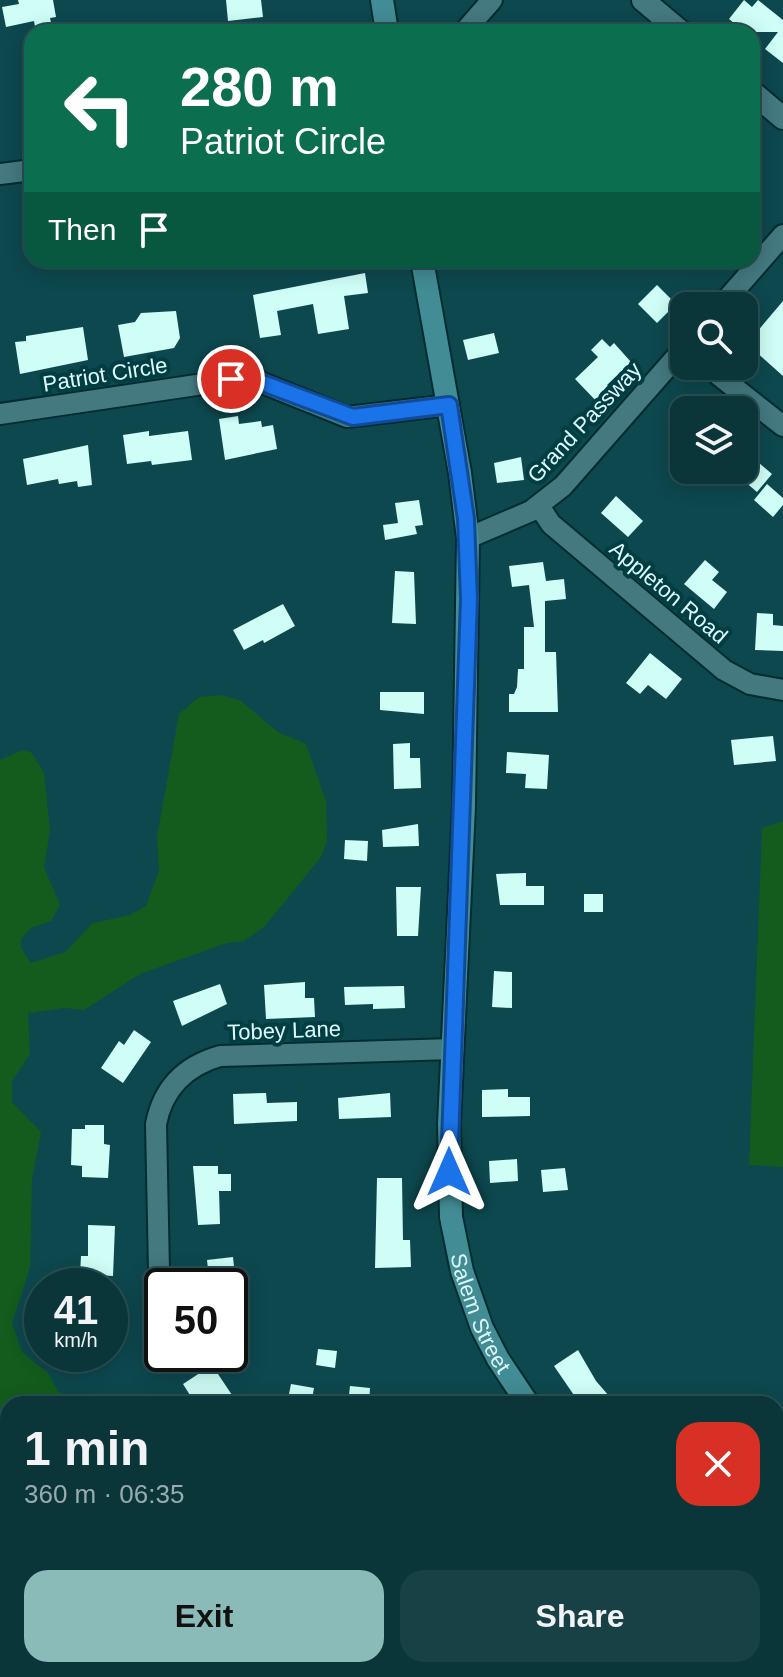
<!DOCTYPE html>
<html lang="en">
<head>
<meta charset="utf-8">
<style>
  body { margin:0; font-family:Arial,sans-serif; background:#184145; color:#f1f3f6; height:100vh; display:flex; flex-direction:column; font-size:30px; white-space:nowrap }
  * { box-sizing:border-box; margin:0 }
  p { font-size:26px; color:#99abaf }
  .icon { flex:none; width:44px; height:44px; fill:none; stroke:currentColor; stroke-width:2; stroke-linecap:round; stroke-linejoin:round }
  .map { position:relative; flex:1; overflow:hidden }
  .details { position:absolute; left:0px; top:1396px; width:784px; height:282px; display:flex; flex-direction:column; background:#0a363a; border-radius:24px 24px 0 0; box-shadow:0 4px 20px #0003,0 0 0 2px #2a5054 }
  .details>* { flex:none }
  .guide { position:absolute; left:24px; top:24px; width:736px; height:244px; border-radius:24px; box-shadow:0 4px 20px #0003,0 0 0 2px #2a5054; background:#0b6e4f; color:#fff; overflow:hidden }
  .fabs { position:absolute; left:670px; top:292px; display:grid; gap:16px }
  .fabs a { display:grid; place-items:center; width:88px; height:88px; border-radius:16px; background:#0a363a; box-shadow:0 4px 20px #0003,0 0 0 2px #2a5054; font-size:40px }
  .speed { position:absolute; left:24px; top:1268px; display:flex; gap:16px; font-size:40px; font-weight:700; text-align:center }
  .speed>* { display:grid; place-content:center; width:104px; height:104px; border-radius:50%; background:#0a363a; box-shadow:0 4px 20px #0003,0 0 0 2px #2a5054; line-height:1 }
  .speed small { font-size:20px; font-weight:400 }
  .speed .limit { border:4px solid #111; border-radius:12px; background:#fff; color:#111 }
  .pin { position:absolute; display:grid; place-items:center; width:68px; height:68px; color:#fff; margin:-34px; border:4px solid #fff; border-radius:50%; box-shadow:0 2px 8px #0007 }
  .me { position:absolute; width:88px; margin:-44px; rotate:0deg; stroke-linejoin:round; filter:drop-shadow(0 0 6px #0008) }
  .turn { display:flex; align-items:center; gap:28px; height:168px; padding:0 24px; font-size:36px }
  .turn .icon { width:104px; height:104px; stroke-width:2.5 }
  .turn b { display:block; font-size:56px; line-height:68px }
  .then { display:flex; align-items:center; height:76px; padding:0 24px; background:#0003; gap:16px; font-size:30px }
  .round { display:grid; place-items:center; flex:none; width:84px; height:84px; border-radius:24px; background:#184145 }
  .summary { display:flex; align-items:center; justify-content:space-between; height:136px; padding:0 24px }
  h1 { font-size:48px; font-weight:700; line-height:60px }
  .primary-button { display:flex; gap:16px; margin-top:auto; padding:16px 24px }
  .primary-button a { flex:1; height:92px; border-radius:24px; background:#8bbbb9; color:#111; font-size:32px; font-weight:700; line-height:92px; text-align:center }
  .primary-button a+a { background:#184145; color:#f1f3f6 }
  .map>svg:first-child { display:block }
</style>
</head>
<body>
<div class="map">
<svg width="783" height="1677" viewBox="0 0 783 1677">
  <rect width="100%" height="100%" fill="#0d484e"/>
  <!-- green -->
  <path fill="#135c1d" d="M220 695 240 700 278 732 306 744 326 801 327 841 321 857 265 926 244 941 227 943 140 974 84 1010 64 1008 28 1013 30 1054 12 1081V1102L41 1132 32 1179 30 1268 12 1323 22 1352 48 1373 58 1391 80 1404H8V1464L0 1463V760L23 750 32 753 44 773 50 830 44 867 60 905 51 921 31 928 21 939V948L31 963 65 952 93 923 130 915 146 906 159 871 157 837 179 714 199 697Z
    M783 821V1167L749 1165 762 828Z"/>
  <!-- building -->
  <path fill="#cefef6" d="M18 0H53L56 17 50 18 53 32H36L34 21 6 27 2 7 19 4Z
    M226 0H261L263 17 228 21Z
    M744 0 752 7 758 0 783 20V63L765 49 778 32H745L729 19Z
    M365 273 368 293 344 296 349 329 318 334 313 304 277 311 281 335 260 338 253 295Z
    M657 285 676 304 657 323 638 304Z
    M783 301V376L756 352 760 348 750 340Z
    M176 311 180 338 174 348 124 357 118 325 135 322 141 313Z
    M83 327 88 360 20 374 15 342 26 341V336Z
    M494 333 499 353 468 360 463 340Z
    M602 339 610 347 614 343 631 362 607 385 613 392 600 405 575 379 598 357 591 350Z
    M238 416 239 424 261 421 262 427 273 425 277 449 225 460 219 419Z
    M149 431V436L188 431 192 460 152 465 151 461 127 464 123 435Z
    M88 445 92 485 78 487 77 481 59 484 58 479 27 485 23 459Z
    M521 457 524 480 497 483 494 463Z
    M752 457 772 474 757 492 737 475Z
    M767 484 783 498V505L773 517 754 500Z
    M616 496 643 521 628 537 601 513Z
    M419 500 423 525 415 526 417 534 385 540 383 525 398 523 395 503Z
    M705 560 719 572 712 580 727 592 714 609 684 584Z
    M543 562 546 581 564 579 566 599 545 601V652H556L558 712H509V694H514L517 687 518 669H524V627H534L529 585 512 587 509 566Z
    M395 571 414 572 416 624 392 623Z
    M283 604 295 626 264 643 263 640 244 650 233 630Z
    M757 613 773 614V625L783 626V651L755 650Z
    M650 653 682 679 666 699 648 685 640 694 626 683Z
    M380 692H424V714L380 710Z
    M773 736 776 761 734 765 731 740Z
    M410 743V758H420L421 788 394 789 393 744Z
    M507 752 549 755 547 789 525 788 526 774 506 773Z
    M418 824 419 846 383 847 382 830Z
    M345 840 368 841 367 861 344 859Z
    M526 873V886H544V905H500L496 874Z
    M396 887H421L418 936H397Z
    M584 894H603V912H584Z
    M494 971 512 972V1008L492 1007Z
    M305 982V998H314L315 1017 266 1019 264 985Z
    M220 984 227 1004 182 1026 173 1001Z
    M404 986 405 1008 373 1009V1004L345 1005 344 987Z
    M134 1030 151 1042 123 1083 101 1068 119 1041 124 1045Z
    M508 1089V1097H530V1116L482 1117V1090Z
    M266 1093 267 1103 297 1102V1121L234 1124 233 1094Z
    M390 1093 391 1117 339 1119 338 1098Z
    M85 1125H104V1144L110 1145 108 1178 82 1177V1166L71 1165 72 1129H85Z
    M517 1159 518 1181 490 1183 489 1161Z
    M193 1166H218V1174H231V1191H219L220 1224 198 1225Z
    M565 1168 568 1190 543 1192 541 1170Z
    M377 1178H402L403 1240H410L411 1267 375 1268Z
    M88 1225 115 1226 113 1276 80 1274 81 1256H88Z
    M233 1257 236 1286H210L207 1260Z
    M318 1349 337 1351 335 1368 316 1365Z
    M578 1350 596 1381 616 1404H580L554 1366Z
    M212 1365 238 1404H206L200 1395 193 1400 183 1384Z
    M291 1384 314 1388 311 1404H287Z
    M350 1386 370 1388 369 1404H348Z"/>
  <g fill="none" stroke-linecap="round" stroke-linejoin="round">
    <defs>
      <path id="minor" d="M464 32 492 0
        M0 174 32 170
        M721 306 783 235
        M707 366 783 426
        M0 414 237 379 260 382 347 417 449 405
        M539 506 551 524 724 670 750 684 783 690
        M468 538 531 511 563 486 684 348
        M160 1320 156 1124C163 1088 185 1066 220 1056L453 1049
        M144 1670V1677
        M619 1677 629 1670"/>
      <path id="tertiary" d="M643 0 681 32
        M752 92 783 118"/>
      <g id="secondary">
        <path d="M382 0 387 32"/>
        <path id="s1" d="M422 260 460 473 468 538 464 806 449 1124 451 1217 462 1271 482 1328 498 1359 528 1404"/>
        <path d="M758 1670 765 1677"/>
      </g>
    </defs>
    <!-- minor casing -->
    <use href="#minor" stroke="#002d31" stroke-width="24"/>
    <!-- tertiary casing -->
    <use href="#tertiary" stroke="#002d31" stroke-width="26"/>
    <!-- secondary casing -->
    <use href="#secondary" stroke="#002d31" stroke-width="26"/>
    <!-- minor -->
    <use href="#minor" stroke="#43797f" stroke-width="20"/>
    <!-- tertiary -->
    <use href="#tertiary" stroke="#43797f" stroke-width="22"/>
    <!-- secondary -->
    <use href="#secondary" stroke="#428c95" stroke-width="22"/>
  </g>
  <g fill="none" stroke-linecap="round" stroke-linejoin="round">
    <defs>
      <path id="route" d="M231 379 260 382 353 417 449 405 466 519 469 599 449 1172"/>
    </defs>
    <!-- route casing -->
    <use href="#route" stroke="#114b97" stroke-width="20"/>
    <!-- route -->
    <use href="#route" stroke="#1a73e8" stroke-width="14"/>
  </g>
  <g text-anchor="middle" stroke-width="8" stroke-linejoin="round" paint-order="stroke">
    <!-- street labels -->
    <g font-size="22" fill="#def9fc" stroke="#003e43">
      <text transform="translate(105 374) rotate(-9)" y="8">Patriot Circle</text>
      <text transform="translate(584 422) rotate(-47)" y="8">Grand Passway</text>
      <text transform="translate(669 592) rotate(40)" y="8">Appleton Road</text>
      <text transform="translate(284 1030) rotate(-2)" y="8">Tobey Lane</text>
      <text dy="8" stroke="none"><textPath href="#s1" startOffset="1062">Salem Street</textPath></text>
    </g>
  </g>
</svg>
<div class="fabs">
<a><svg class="icon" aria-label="search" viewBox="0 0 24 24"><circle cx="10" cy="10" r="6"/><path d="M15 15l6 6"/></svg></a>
<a><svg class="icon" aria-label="layers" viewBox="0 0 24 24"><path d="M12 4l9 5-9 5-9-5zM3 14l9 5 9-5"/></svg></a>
</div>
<div class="speed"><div>41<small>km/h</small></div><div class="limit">50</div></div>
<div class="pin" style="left:231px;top:379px;background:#d93025"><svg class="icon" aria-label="arrive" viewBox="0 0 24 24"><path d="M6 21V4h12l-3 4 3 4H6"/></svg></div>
<svg class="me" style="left:449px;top:1172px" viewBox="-20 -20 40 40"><path d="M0-17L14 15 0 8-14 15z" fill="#1a73e8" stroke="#fff" stroke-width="4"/></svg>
<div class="guide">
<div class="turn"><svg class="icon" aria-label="left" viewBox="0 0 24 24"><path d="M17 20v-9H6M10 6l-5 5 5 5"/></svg><div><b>280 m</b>Patriot Circle</div></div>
<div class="then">Then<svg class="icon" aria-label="arrive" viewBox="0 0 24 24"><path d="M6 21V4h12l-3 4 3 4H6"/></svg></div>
</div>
<section class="details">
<div class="summary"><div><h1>1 min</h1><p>360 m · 06:35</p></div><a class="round" style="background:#d93025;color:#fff"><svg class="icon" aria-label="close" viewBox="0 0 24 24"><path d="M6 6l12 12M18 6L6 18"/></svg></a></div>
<div class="primary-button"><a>Exit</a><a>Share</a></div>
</section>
</div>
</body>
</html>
